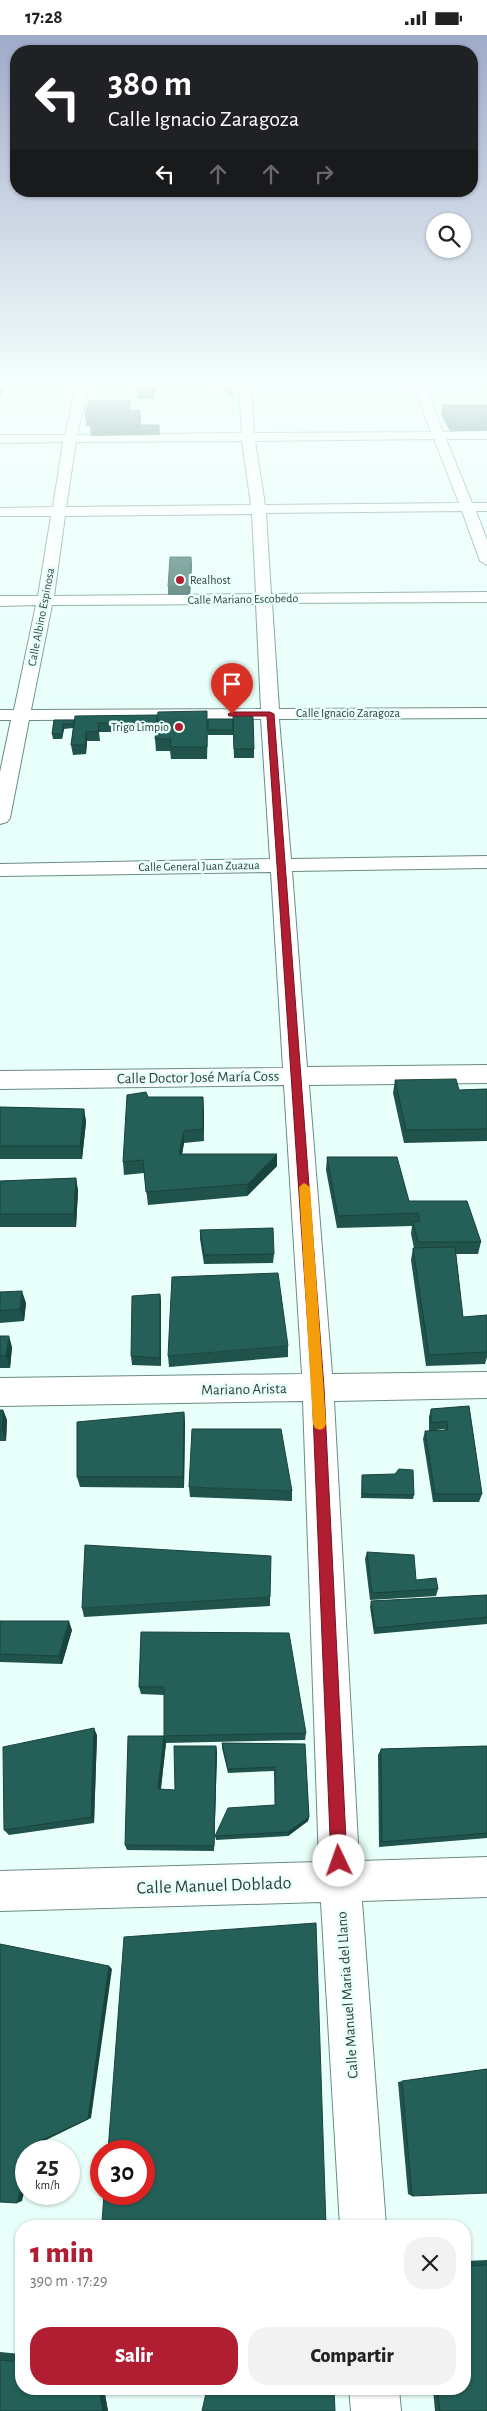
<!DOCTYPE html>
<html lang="es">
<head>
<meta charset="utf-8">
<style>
  body { margin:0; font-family:"Alegreya Sans",sans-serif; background:#f2f2f2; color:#222; height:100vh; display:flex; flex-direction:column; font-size:19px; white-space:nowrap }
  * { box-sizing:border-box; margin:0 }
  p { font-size:16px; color:#767676 }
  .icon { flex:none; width:28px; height:28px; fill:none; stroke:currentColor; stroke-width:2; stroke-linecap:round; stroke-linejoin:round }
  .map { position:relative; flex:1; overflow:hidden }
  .sheet { position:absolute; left:15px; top:2185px; width:456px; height:175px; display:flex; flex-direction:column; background:#fff; border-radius:20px; box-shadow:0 1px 4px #0004 }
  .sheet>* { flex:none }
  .banner { position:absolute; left:10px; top:10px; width:468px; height:152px; border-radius:20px; box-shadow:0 1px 4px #0004; background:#202124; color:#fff; overflow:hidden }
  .controls { position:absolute; left:426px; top:178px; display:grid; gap:10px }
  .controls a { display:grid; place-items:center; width:45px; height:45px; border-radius:50%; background:#fff; box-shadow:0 1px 4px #0004; font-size:25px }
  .speed { position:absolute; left:15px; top:2105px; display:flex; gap:10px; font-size:25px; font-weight:700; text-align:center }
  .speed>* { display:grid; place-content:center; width:65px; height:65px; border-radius:50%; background:#fff; box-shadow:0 1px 4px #0004; line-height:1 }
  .speed small { font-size:12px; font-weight:400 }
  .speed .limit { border:8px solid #d22; background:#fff; color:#111 }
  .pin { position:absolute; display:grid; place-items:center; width:42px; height:42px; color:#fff; margin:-51px -21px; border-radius:50% 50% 50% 0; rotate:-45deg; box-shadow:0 0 5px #0007 }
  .pin .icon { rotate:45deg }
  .me { position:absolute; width:55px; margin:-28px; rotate:357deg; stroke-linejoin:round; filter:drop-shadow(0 0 4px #0008) }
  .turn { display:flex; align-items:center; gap:18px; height:105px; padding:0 15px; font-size:22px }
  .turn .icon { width:65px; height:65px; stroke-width:2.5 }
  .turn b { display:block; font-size:35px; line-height:42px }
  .lanes { display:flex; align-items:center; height:48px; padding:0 15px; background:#0003; justify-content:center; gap:25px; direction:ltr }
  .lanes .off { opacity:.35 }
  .round { display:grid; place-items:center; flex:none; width:52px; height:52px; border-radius:20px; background:#f2f2f2 }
  .overview { display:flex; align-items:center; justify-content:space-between; height:85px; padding:0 15px }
  h1 { font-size:30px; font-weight:800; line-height:38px; color:#b11e32 }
  .cta { display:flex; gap:10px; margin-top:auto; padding:10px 15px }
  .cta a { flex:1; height:58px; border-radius:20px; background:#b11e32; color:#fff; font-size:20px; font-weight:800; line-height:58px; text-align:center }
  .cta a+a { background:#f2f2f2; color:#222 }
  .status { display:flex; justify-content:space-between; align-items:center; height:35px; padding:0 25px; background:#fff; direction:ltr }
  .status svg { height:14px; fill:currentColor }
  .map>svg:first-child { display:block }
</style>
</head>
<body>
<div class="status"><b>17:28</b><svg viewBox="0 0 49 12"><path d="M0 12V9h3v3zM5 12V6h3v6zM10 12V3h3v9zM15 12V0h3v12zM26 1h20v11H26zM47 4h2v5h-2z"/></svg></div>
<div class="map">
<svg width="487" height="2376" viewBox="0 0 487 2376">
  <rect width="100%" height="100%" fill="#e8fffa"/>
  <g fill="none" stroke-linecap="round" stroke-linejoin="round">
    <defs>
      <path id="minor" d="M76 352H88L77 400 242 398 239 352H251L254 398 431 397 414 352H426L443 397 487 396V404H446L472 468H487V476H476L487 505V530L480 526 462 476 266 478 271 559 487 557V567L272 568 279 674 487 673V683L279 684 291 824 487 821V833L292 836 307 1032 487 1030V1048L309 1050 332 1339 487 1337V1363L334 1366 359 1826 487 1822V1862L362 1866 386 2191H340L321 1867 0 1876V1836L319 1827 303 1366 0 1371V1343L302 1339 284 1050 0 1054V1036L283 1033 271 837 0 841V829L270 824 261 684 29 685 10 783 7 787 0 789V737L11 685H0V675H14L36 570 0 571V561H38L51 481H0V473L53 472 63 407 0 408V400H65ZM434 404 459 468 265 470 255 406ZM242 406 251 470 66 472 76 407ZM252 479 256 559 54 561 65 481ZM256 569 261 674 31 675 52 570Z
        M349 2354H399L401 2376H351Z"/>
    </defs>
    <!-- minor casing -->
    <use href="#minor" stroke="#698c86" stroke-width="2"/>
    <!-- minor -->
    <use href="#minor" fill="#fff" fill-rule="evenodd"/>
  </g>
  <!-- wall -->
  <path fill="#1f534b" d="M138 352H233V360H226V353L156 354 153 364H137V357Z
    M442 370H487V396H450L441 380Z
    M131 375H140L141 385 140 390H159L160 400 91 401 90 391H86L85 380Z
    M191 522 192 530 190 560H168V552Z
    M233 684 254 714V723H234L233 692V700H208V690L207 724H171L170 716H156L155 704 156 697H99L100 706H87L86 719 73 720 71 710 73 693 64 694 62 704H53L52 699 54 685Z
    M395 1045 459 1055 487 1054V1106L404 1108 393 1058Z
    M148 1062H203L204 1106 184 1108 182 1119 277 1131 247 1161 148 1170 144 1138 124 1140 123 1127Z
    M0 1072 84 1074 86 1087 82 1124H0Z
    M327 1122 409 1166 481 1207 478 1219H456L463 1282 487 1317V1322L485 1329 426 1331 411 1225 413 1213H414L411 1199 412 1191 337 1193 326 1135Z
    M76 1143 78 1156 76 1192H0V1146Z
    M200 1195 274 1219 273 1228 204 1229 200 1204Z
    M0 1257 26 1268 24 1286 0 1288Z
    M160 1259 161 1268V1331L132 1330 131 1321Z
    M0 1301 12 1312 10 1333H0Z
    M288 1311V1322L169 1332 168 1321Z
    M469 1371 482 1459 479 1467H433L423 1404 425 1396 445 1395 444 1394 429 1396V1382L431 1374Z
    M0 1375H3L7 1385 6 1406H0Z
    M184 1377 185 1388 184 1453 80 1452 77 1442Z
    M362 1440 414 1460 413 1464 361 1463Z
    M189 1452 292 1456V1466L190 1462Z
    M367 1517 416 1545 438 1554 436 1561 370 1565 365 1524Z
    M487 1560V1589L374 1599 370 1572 371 1566Z
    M270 1562V1571L84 1582 82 1573Z
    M0 1586 72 1595 62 1629 0 1627Z
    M141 1597 306 1698 305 1705 166 1708 161 1754 175 1755 216 1711 217 1718 214 1816 127 1815 125 1810 164 1701V1660L141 1659 139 1652Z
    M97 1700 94 1788 9 1800 4 1795Z
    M222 1708 305 1709 309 1782 308 1786 288 1801 216 1805 215 1801 275 1770 274 1736 228 1738 222 1713Z
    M487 1711V1803L379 1812 378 1720 381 1714Z
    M487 2034 412 2161 408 2159 398 2047Z
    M487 2225V2376H435L433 2354H465V2226Z
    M0 2317 21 2319V2354H104L108 2376H0Z"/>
  <!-- shaded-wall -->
  <path fill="#19433d" d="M0 352H5L0 362Z
    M154 352H156V354L153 364V356Z
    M140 375 141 385 139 396 138 390Z
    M191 522 192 530 190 560 189 551Z
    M63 689 64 694 62 704V699Z
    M86 697 87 706 86 719 85 710Z
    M203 1062 204 1075V1106L203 1094Z
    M84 1074 86 1087 82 1124 80 1111Z
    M184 1096V1108L180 1131 179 1119Z
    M277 1119V1131L247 1161 248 1149Z
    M76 1143 78 1156 76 1192 74 1179Z
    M22 1256 26 1268 24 1286 20 1274Z
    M160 1259 161 1268V1331L160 1323Z
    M9 1301 12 1312 10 1333 6 1321Z
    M3 1375 7 1385 6 1406 2 1395Z
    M184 1377 185 1388 184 1453 183 1442Z
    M69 1586 72 1595 62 1629 59 1621Z
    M94 1693 97 1700 94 1788 91 1782Z
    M164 1701 166 1708 160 1760 158 1754Z
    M216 1711 217 1718 214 1816V1811Z
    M309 1782 308 1786 288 1801V1797Z
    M109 1931 112 1934 91 2083 36 2110 34 2116H30L31 2110Z
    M26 2131V2149L22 2166 17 2168Z
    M99 2354H104L108 2376H103Z"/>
  <!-- building -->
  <path fill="#246057" stroke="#19433d" d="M138 352H154L153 356 137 357Z
    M89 366H130L129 375 86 376Z
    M442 370H487V386H451Z
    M140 375 138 390 90 391 93 380H85V376Z
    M139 390H159V396H139Z
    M170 522H191L189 551 168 552Z
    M207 676V712H170L171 704H155L158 677Z
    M233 679H245L253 682 254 714H234Z
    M157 680V688H98L99 696 86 697 85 710H71L75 681Z
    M208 684H233V695H208Z
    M54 685H74V689H63L62 699H52Z
    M456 1044 459 1055 487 1054V1094L406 1095 395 1045Z
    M146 1057 148 1062H203V1094L184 1096 179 1119H277L248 1149 146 1157 143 1125 123 1127 127 1060Z
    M0 1072 84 1074 80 1111H0Z
    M327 1122H397L409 1166H467L481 1207H418L413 1187 420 1186 418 1178 338 1181Z
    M76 1143 74 1179H0V1146Z
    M273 1193 274 1219 204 1220 200 1195Z
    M455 1212 463 1282 487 1280V1317L429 1320 413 1213Z
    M278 1238 288 1311 168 1321 172 1242Z
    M22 1256 20 1274 0 1276V1257Z
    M160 1259V1323L131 1321 132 1261Z
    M0 1301H9L6 1321H0Z
    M469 1371 482 1459H435L425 1396 448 1395 447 1386 431 1388V1374Z
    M0 1375H3L2 1395H0Z
    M184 1377 183 1442H77V1387Z
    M192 1394H281L292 1456 189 1452Z
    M399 1434 413 1435 414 1460 362 1459V1440L395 1439Z
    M85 1510 271 1521 270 1562 82 1573Z
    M367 1517 414 1520 416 1545 436 1543 438 1554 372 1558Z
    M487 1560V1582L375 1593 371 1566Z
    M0 1586H69L59 1621 0 1619Z
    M141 1597 289 1598 306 1698 164 1701V1652H139Z
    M94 1693 91 1782 4 1795 3 1712Z
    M128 1701H164L158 1754 175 1755 174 1711H216L214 1811 125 1810Z
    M222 1708 305 1709 309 1782 288 1797 215 1801 228 1773 275 1770V1732L228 1734Z
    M487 1711V1798L382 1807 381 1714Z
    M316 1888 326 2191H113L102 2187 104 2159H144V2116H108L124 1902Z
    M0 1909 109 1931 88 2084 31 2110 30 2116H26V2131L17 2168 0 2167Z
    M487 2034V2158L412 2161 402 2046Z
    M487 2230V2376H440L437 2354H465V2231Z
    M0 2325 21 2327V2354H99L103 2376H0Z
    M207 2354H334L335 2376H202Z"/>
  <!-- sky -->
  <linearGradient id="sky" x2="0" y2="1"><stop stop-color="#9faac9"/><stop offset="0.51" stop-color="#f5fffd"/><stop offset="1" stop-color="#f5fffd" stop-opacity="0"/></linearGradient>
  <rect width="487" height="684" fill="url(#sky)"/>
  <!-- route -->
  <path fill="#b11e32" stroke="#731420" d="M232 677H270L274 679 324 1353 347 1826 345 1832 339 1835 333 1832 331 1826 312 1353 267 681H229L228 679Z"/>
  <!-- slow -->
  <path fill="#f59e0b" d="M304 1148 310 1152 326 1389 324 1393 320 1395 315 1393 313 1389 299 1152Z"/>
  <!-- markers -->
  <g fill="#b11e32" stroke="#e8fffa" stroke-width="2">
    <circle cx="180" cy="545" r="5"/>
    <circle cx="179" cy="692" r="5"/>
  </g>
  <g text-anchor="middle" stroke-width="5" stroke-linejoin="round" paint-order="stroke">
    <!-- far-poi labels -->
    <g font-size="12" fill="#31403d" stroke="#e8fffa" text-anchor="start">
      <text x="190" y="549">Realhost</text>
      <text x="169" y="696" text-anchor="end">Trigo Limpio</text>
    </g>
    <!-- far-street labels -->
    <g font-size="12" fill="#31403d" stroke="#e8fffa">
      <text transform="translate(243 564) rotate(-1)" y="4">Calle Mariano Escobedo</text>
      <text transform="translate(41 582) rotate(-79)" y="4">Calle Albino Espinosa</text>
      <text x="348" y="682">Calle Ignacio Zaragoza</text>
      <text transform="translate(199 831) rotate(-1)" y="4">Calle General Juan Zuazua</text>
    </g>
    <!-- street labels -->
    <g font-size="15" fill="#31403d" stroke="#e8fffa">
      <text transform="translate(198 1042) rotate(-1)" y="5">Calle Doctor José María Coss</text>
      <text transform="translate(244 1354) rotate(-1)" y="5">Mariano Arista</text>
      <text transform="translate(347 1960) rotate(-94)" y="5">Calle Manuel Maria del Llano</text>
    </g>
    <!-- near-street labels -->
    <g font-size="18" fill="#31403d" stroke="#e8fffa">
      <text transform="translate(214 1850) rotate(-2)" y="6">Calle Manuel Doblado</text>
    </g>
  </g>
</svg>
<div class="controls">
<a><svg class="icon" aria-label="search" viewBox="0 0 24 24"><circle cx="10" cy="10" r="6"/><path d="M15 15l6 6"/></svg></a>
</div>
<div class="speed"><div>25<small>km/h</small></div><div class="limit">30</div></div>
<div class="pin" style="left:232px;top:679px;background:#d93025"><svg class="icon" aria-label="arrive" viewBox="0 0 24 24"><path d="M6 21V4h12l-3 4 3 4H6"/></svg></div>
<svg class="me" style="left:339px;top:1826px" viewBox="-20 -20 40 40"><circle r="19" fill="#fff"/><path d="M0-13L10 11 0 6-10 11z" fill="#b11e32"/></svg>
<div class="banner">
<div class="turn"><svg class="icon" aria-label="left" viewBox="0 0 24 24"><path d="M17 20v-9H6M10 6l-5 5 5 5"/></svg><div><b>380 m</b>Calle Ignacio Zaragoza</div></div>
<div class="lanes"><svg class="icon" aria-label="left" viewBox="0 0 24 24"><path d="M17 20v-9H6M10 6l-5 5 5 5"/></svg><svg class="icon off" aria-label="ahead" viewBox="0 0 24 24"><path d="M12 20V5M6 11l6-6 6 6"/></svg><svg class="icon off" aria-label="ahead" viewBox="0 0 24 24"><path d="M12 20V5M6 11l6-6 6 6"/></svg><svg class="icon off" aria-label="right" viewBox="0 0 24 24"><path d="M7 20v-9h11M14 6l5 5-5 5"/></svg></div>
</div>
<section class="sheet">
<div class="overview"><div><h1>1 min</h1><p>390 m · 17:29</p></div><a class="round"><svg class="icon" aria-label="close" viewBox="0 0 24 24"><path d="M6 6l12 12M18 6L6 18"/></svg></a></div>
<div class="cta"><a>Salir</a><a>Compartir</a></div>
</section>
</div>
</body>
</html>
